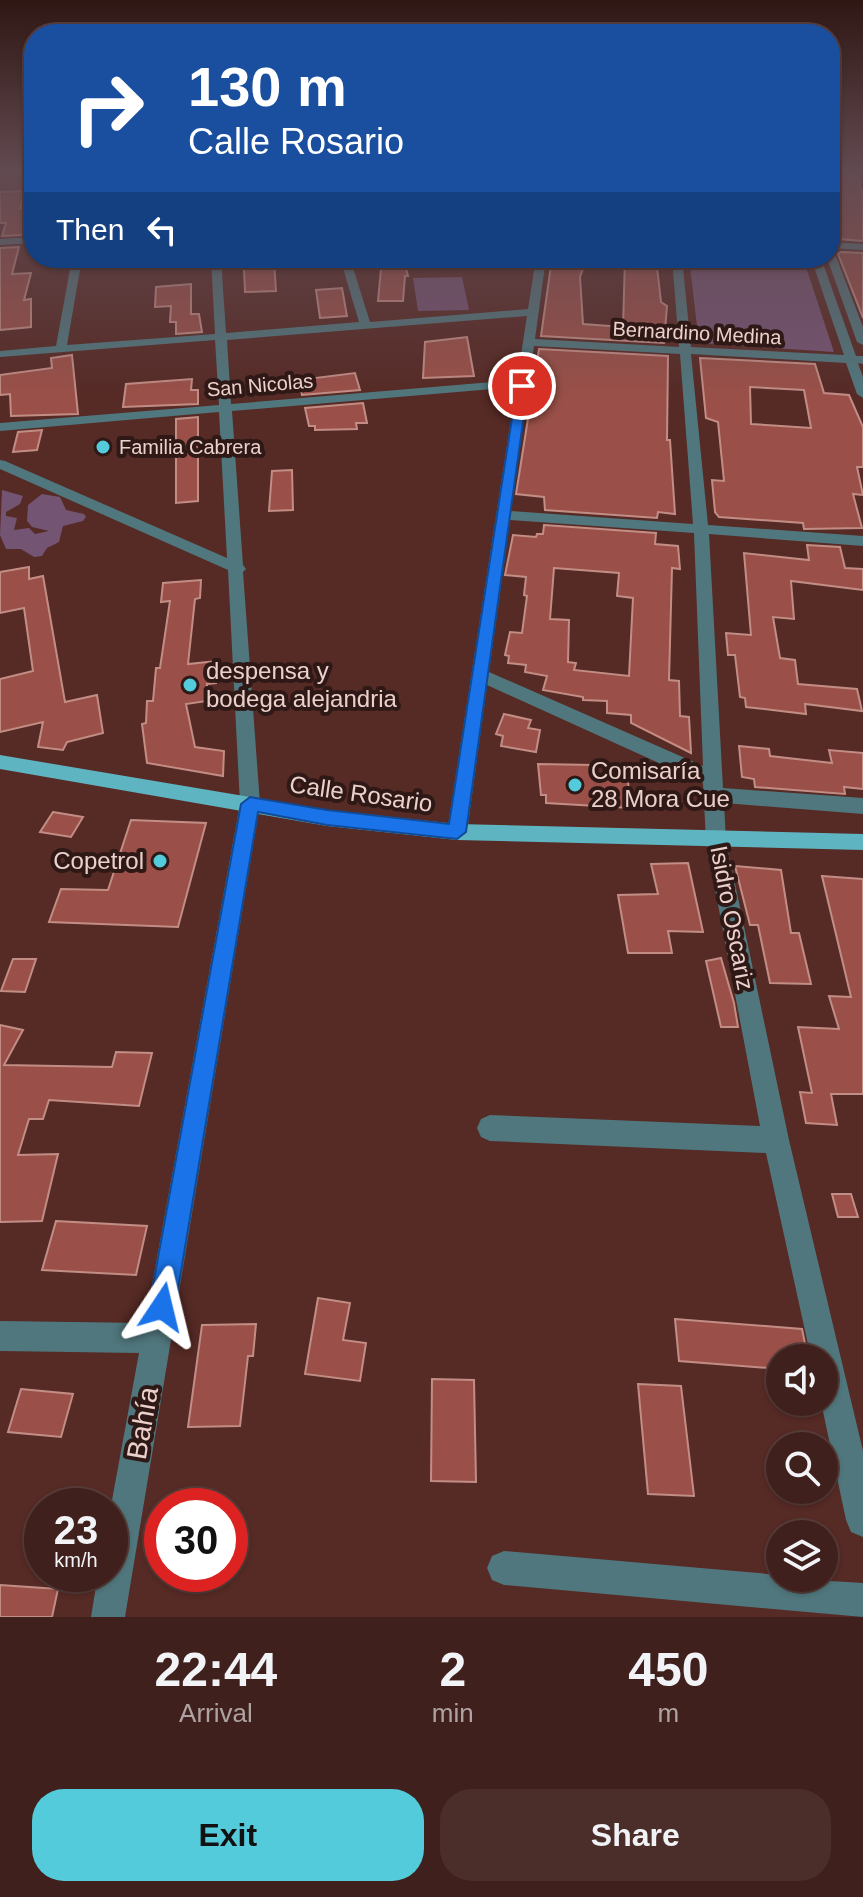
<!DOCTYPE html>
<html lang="en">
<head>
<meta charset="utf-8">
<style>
  body { margin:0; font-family:Arial,sans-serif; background:#4b2d29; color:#f1f3f6; height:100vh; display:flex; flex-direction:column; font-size:30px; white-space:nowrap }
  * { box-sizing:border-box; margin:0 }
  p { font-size:26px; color:#aea3a3 }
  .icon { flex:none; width:44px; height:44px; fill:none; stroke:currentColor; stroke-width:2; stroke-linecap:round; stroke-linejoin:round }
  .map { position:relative; height:1617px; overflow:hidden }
  .drawer { display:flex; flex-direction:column; background:#40201c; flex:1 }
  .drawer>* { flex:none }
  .hud { position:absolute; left:24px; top:24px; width:816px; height:244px; border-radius:32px; box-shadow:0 2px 6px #0004,0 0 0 2px #593e3b; background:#1a4fa0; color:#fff; overflow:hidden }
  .buttons { position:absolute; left:766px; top:1344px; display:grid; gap:16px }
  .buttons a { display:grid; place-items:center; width:72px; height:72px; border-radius:50%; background:#40201c; box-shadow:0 2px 6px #0004,0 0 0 2px #593e3b; font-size:40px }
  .speed { position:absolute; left:24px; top:1488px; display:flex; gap:16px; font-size:40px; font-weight:700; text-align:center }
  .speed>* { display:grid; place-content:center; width:104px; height:104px; border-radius:50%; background:#40201c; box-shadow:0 2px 6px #0004,0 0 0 2px #593e3b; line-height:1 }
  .speed small { font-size:20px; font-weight:400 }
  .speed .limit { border:12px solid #d22; background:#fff; color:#111 }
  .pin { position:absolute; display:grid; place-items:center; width:68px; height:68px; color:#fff; margin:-34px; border:4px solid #fff; border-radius:50%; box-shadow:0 2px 8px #0007 }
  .me { position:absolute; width:88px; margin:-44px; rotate:10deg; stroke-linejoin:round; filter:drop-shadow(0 0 6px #0008) }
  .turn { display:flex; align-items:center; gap:28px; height:168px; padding:0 32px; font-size:36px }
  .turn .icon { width:104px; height:104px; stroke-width:2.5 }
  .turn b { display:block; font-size:56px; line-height:68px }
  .then { display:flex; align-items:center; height:76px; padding:0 32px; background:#0003; gap:16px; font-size:30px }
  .eta { display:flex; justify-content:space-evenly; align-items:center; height:136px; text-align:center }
  .eta b { font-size:48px; font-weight:800; line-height:56px }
  .action { display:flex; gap:16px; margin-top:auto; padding:16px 32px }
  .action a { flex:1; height:92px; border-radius:32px; background:#53cbdb; color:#111; font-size:32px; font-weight:800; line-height:92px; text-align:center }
  .action a+a { background:#4b2d29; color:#f1f3f6 }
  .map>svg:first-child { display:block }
</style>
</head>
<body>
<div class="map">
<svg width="863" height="1617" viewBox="0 0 863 1617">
  <rect width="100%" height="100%" fill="#562a25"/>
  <!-- green -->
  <path fill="#745473" d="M689 258H803L834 352 699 343Z
    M462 277 469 310 418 311 413 278Z
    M2 490 23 496 20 504 6 512V516L17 518 14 530 29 528 35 534 49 531 32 527 27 521 28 505 42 494 60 497 66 510 84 514 86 517 83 521 63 526 59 542 47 548 42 556 34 557 21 549H6L0 535Z"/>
  <!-- building -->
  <path fill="#9a5048" stroke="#c28d85" stroke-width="2" fill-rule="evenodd" d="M830 173H856L863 195V241L838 239 830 209Z
    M25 191 20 208 33 207 29 225H25L22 235 2 236 6 223H0V192Z
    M19 247 12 274 31 273 24 300 31 299V327L0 330V248Z
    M841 252 863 253V318L838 254Z
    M382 258H403L408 276H405L403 301H378Z
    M552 258H587L580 277 583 324 623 327 625 258H656L661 302 667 306 664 343 541 336Z
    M274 260 276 291 245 292 244 269 254 268V261Z
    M191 284V314H199L202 332 176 334V322H170L171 306 155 307 156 287Z
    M342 288 347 316 320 318 316 290Z
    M467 337 474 376 423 378 425 342Z
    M539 349 668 356 667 440H670L675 514 658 512 657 518 545 510 544 497 516 494Z
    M72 355 78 414 11 416 10 394 0 395V375L52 368 51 358Z
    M700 358 815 364 824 393 849 395 863 427V467H857L863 495 853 494 862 528 804 529 803 523 719 517 715 512 712 480 724 481 718 422 706 418ZM750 387 804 390 811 428 751 424Z
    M355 373 360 390 302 395 299 380Z
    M192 379 191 390H198V404L123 407 126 384Z
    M363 403 367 423H356L357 429 315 430V426H309L305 408Z
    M198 417V501L176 503V419Z
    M42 430 37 450 13 452 18 432Z
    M292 470 293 510 269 511 272 471Z
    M544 525 656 533 655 544 678 546 680 569 672 568 669 680 679 681 680 716 689 717 691 753 631 723V715L607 713V701L583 700V697L543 690 547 676 525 672 526 665 508 663 509 656 505 655 510 632 522 633 527 596 524 595 526 577 505 575 513 535 536 537 537 534H543ZM554 568 619 573 617 596 633 598 629 676 574 670 576 663 568 662 569 620 550 619Z
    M807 545 840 547 845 568 863 569V590L791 581 794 619 773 617 780 658 795 660 798 684 857 689 862 711 805 704 806 714 746 707 745 698 740 697 735 655H728L726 633 751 635 744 553 809 560Z
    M29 567V579L43 576 65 702 97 695 103 733 67 742 63 750 38 747 43 722 0 732V679L33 671 24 608 0 613V572Z
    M201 580 200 598 195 599 188 664 216 661V683L207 684V701L186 704 195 747 224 751 223 776 147 763 142 724 146 723 147 701H153L156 668H160L170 601 161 602 163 583Z
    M504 714 531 720 528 728 540 730 536 752 501 746 503 736 496 734Z
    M739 746 769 749 770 756 832 763 829 750 863 753V789L844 787 845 794 755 787 754 779 742 777Z
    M538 764 594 765 596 779 628 780 630 808 546 803V795H541Z
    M53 812 83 817 71 837 40 832Z
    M131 820 206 823 178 927 49 922 61 889 108 890Z
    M688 863 703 932 668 931 672 953H628L618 895 658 894 651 864Z
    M735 866 781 870 791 933H799L811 984 770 983 758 925H750Z
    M822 876 863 879V1094H831L837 1125 806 1123 800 1092 812 1093 798 1027 839 1029 829 996 851 997Z
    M721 958 734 1003 738 1027H721L706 961Z
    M13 959H36L25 992 1 991Z
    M0 1025 23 1030 4 1065 112 1067 116 1052 152 1053 139 1106 49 1100 43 1119H29L18 1155 58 1154 42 1221 0 1222Z
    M832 1194H851L858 1217H838Z
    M56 1221 147 1226 136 1275 42 1270Z
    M318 1298 350 1303 343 1340 366 1343 360 1381 305 1374Z
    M675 1319 802 1329 808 1358H780V1369L679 1361Z
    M256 1324 253 1356H248L240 1426 188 1427 202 1325Z
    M432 1379 474 1380 476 1482 431 1481Z
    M638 1384 681 1386 694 1496 648 1494Z
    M21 1389 73 1394 61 1437 8 1432Z
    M0 1585 58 1589 52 1617H0Z"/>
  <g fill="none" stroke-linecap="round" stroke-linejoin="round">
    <!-- minor -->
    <path fill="#50777d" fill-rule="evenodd" d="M34 237V243L0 245V239Z
      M830 242 863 244V250L830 248Z
      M830 251 835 254 863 327V345L857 342 827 258H830Z
      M72 258H82L67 345 215 334 211 258H221L226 333 359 322 340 258H350L370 322 528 309 536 258H546L535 339 679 347 672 258H682L691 347 844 355 811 258H821L856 356H863V364L858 363 863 377V398L857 394 846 363 691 354 708 525 863 536V546L709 534 723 788 863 798V814L724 803 726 841 789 1140 863 1451V1537L851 1532 846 1520 821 1402H824V1358H811L766 1153 490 1141 481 1137 477 1128 481 1119 490 1115 760 1126 706 841 703 783 487 685 467 832 464 838H450L447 832 516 387 232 411 243 565 246 569 243 572 260 804 125 1617H91L98 1574H110V1511L139 1353 0 1351V1321L145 1323 240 804 228 570 0 469V460L5 461 227 558 219 412 0 431V423L219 405 215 340 0 357V351L56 346ZM527 316 517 380 231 404 227 340ZM534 346 680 354 693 524 511 511ZM510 520 694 533 703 766 489 672Z
      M525 258 520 261 423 264 418 261 423 258Z
      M504 1551 780 1575V1578L863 1583V1617L504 1585 492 1580 487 1568 492 1556Z"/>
    <!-- major -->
    <path fill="#5eb4c0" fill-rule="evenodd" d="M0 755 327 810 457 824 863 834V850L457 840 327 826 0 769Z"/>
  </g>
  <!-- sky -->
  <linearGradient id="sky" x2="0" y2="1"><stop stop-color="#2f1714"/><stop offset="0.43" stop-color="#624a51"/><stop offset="1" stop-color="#624a51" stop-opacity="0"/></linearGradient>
  <rect width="863" height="399" fill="url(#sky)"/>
  <!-- route -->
  <path fill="#1a73e8" stroke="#114b97" stroke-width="2" d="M522 383 528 386 466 832 457 839 327 825 258 812 175 1307 171 1316 162 1320 153 1316 149 1307 241 804 250 797 327 810 449 824 517 386Z"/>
  <!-- markers -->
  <g fill="#53cbdb" stroke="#2e1917" stroke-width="3">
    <circle cx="103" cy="447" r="8"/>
    <circle cx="190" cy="685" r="8"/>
    <circle cx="575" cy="785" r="8"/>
    <circle cx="160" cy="861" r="8"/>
  </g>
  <g text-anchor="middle" stroke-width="8" stroke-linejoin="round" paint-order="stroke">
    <!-- far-street labels -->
    <g font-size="20" fill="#ecd0cb" stroke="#2e1917">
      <text transform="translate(697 333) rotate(3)" y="7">Bernardino Medina</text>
      <text transform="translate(260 385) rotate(-5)" y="7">San Nicolas</text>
    </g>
    <!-- far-poi labels -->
    <g font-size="20" fill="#ecd0cb" stroke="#2e1917" text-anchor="start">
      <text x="119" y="454">Familia Cabrera</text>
    </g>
    <!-- poi labels -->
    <g font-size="24" fill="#ecd0cb" stroke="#2e1917" text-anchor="start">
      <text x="206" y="679">despensa y<tspan x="206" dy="28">bodega alejandria</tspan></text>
      <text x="591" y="779">Comisaría<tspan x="591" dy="28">28 Mora Cue</tspan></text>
      <text x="144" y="869" text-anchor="end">Copetrol</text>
    </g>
    <!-- street labels -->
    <g font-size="24" fill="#ecd0cb" stroke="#2e1917">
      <text transform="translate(361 794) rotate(8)" y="8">Calle Rosario</text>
      <text transform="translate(732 918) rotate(79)" y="8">Isidro Oscariz</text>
    </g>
    <!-- near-street labels -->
    <g font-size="28" fill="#ecd0cb" stroke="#2e1917">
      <text transform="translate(142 1423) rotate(-80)" y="10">Bahía</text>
    </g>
  </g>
</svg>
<div class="buttons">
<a><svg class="icon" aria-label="sound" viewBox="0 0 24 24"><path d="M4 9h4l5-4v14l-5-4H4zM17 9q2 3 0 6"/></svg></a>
<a><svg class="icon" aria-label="search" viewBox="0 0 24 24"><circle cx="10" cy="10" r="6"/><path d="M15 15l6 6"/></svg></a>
<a><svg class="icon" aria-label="layers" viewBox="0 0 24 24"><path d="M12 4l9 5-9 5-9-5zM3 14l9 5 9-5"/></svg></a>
</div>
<div class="speed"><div>23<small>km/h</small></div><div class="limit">30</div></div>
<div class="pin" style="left:522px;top:386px;background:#d93025"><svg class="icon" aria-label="arrive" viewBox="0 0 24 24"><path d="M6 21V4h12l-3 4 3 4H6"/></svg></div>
<svg class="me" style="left:162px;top:1307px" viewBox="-20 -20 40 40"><path d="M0-17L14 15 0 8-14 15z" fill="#1a73e8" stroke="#fff" stroke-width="4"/></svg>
<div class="hud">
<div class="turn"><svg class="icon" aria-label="right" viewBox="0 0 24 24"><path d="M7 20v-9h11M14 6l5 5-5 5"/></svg><div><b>130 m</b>Calle Rosario</div></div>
<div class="then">Then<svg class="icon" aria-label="left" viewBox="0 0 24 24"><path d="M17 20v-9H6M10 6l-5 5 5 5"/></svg></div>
</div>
</div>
<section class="drawer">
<div class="eta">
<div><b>22:44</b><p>Arrival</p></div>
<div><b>2</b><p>min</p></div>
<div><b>450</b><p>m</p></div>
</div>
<div class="action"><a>Exit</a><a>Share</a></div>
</section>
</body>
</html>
